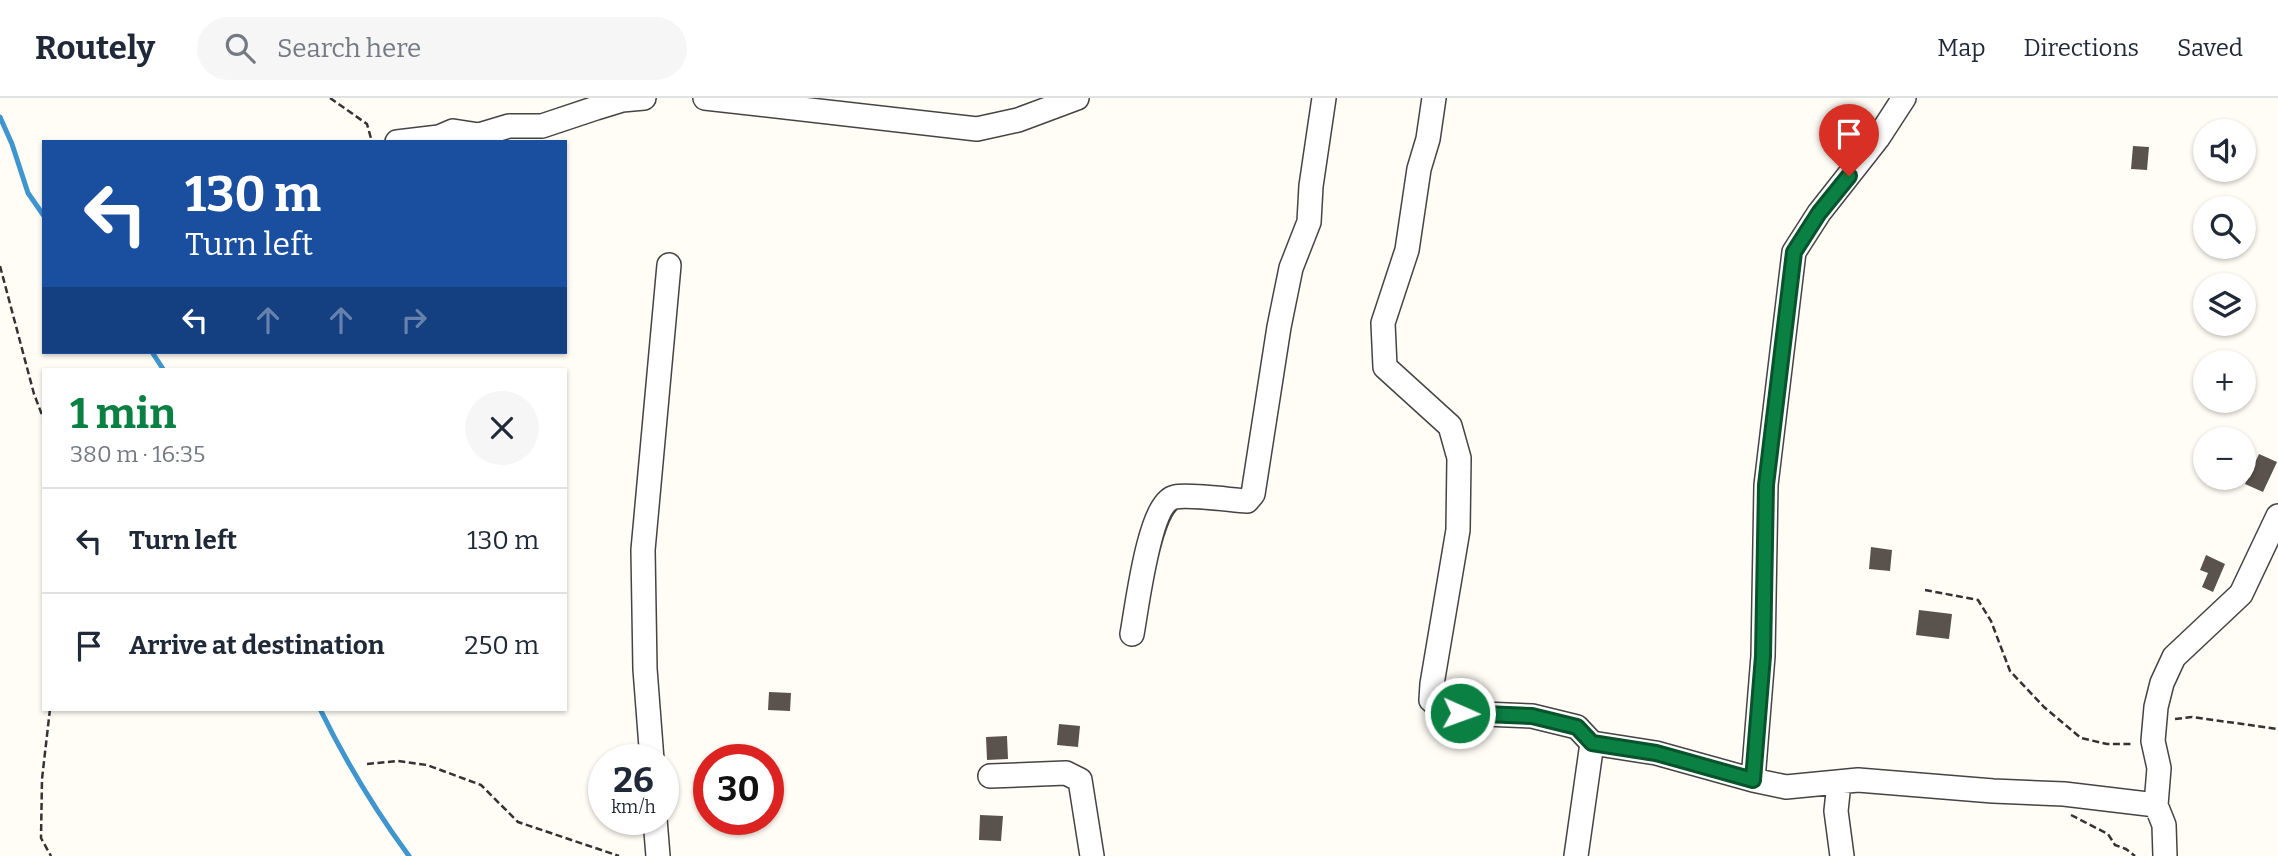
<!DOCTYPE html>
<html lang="en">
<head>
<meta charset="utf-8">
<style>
  body { margin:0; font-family:Bitter,serif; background:#f6f6f7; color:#1f2937; height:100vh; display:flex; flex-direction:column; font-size:26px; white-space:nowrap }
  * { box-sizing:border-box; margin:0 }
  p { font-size:23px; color:#747a83 }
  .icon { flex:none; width:38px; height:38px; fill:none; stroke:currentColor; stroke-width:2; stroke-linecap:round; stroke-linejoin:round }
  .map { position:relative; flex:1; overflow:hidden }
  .sheet { position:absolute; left:42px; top:270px; width:525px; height:343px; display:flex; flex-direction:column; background:#fff; border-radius:0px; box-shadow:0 2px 5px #0004 }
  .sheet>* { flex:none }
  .hud { position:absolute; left:42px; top:42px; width:525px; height:214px; border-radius:0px; box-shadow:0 2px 5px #0004; background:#1a4fa0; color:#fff; overflow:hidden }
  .buttons { position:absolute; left:2193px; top:21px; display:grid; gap:14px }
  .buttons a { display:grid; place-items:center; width:63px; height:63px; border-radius:50%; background:#fff; box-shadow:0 2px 5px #0004; font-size:35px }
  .speed { position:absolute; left:588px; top:646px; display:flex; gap:14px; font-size:35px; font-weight:700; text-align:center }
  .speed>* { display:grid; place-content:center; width:91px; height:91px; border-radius:50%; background:#fff; box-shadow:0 2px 5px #0004; line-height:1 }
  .speed small { font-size:18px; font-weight:400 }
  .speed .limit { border:10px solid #d22; background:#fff; color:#111 }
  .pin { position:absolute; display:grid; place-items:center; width:60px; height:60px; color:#fff; margin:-72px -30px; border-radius:50% 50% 50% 0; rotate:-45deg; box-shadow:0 0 7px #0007 }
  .pin .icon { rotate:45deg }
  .me { position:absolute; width:77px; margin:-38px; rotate:92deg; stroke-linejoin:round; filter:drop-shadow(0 0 5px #0008) }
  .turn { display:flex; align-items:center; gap:24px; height:147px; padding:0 28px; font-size:32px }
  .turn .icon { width:91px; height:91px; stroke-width:2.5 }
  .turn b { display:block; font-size:49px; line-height:60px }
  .lanes { display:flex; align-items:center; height:66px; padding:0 28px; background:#0003; justify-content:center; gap:35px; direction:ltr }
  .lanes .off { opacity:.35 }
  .round { display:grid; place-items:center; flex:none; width:74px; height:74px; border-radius:37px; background:#f6f6f7 }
  .head { display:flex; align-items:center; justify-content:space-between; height:119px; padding:0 28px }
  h1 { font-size:42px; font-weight:700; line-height:52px; color:#0b8043 }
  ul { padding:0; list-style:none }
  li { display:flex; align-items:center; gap:21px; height:105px; padding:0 28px; border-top:2px solid #e0e1e3 }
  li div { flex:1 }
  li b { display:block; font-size:26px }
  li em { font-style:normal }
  header { display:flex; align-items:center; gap:42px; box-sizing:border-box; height:98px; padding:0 35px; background:#fff; border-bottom:2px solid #e0e1e3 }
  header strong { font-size:33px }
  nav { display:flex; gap:38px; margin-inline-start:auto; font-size:24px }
  .search { width:490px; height:63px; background:#f6f6f7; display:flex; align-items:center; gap:18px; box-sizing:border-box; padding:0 24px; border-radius:38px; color:#747a83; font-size:26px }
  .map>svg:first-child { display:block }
</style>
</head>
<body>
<header>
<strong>Routely</strong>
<div class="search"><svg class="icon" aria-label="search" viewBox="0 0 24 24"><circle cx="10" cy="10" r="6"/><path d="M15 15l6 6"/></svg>Search here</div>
<nav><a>Map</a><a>Directions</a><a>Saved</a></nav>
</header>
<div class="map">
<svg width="2278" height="758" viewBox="0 0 2278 758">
  <rect width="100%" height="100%" fill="#fffdf5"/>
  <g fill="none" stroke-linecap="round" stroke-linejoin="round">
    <!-- stream -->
    <path stroke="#3f96cf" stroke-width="5" d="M0 19 12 46 28 95 44 118
      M152 254 163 271
      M320 611C345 662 375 712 409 758"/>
  </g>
  <!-- building -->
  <path fill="#5a524d" d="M2133 48 2149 49 2147 72 2131 71Z
    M2259 356 2277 364 2263 394 2245 386Z
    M1871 449 1892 452 1890 473 1869 471Z
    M2206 457 2225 466 2213 494 2202 489 2208 475 2200 472Z
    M1919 512 1952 516 1949 541 1916 537Z
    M769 594 791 595 790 613 768 612Z
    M1059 626 1080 628 1078 649 1057 647Z
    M1007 638 1008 661 987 662 986 639Z
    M980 717 1003 718 1001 743 979 742Z"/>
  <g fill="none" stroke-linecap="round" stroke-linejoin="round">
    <defs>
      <path id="minor" d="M705 0 977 31 1018 22 1077 0
        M1434 0 1428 41 1419 71 1407 152 1383 225 1385 269 1450 328 1459 360 1458 432 1432 586 1431 602 1442 612 1460 615 1532 618 1577 629 1592 645 1656 655 1753 682 1786 689 1858 682 1993 693 2064 696 2156 707
        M397 44 439 39 453 33 479 37 509 28H542L596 10 622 2 644 0
        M1132 536C1137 510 1149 404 1175 399 1189 396 1231 402 1247 403L1253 396 1279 229 1291 170 1309 124 1311 88 1324 0
        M652 662 645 571 643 452 669 167
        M990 678 1066 675 1080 682 1092 758
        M1753 682 1763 558 1766 387 1794 154 1819 115 1878 40 1904 0
        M1839 685 1836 713 1842 758
        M655 721 658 758
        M1576 758 1592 645
        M2165 758 2164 727 2156 707 2159 670 2153 643 2156 609 2162 585 2174 559 2241 496 2278 418"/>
    </defs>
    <!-- minor casing -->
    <use href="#minor" stroke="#444" stroke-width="26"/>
    <!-- path -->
    <path stroke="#333" stroke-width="2.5" stroke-dasharray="7 3.5" stroke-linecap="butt" d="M330 0 367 26 372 44
      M0 168 34 296 44 322
      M1925 492 1978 502 1991 523 2010 573 2044 609 2081 640 2107 646H2133
      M50 611 42 681 41 740 51 758
      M2175 621 2192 619 2278 631
      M367 666 398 663 427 667 481 687 518 724 619 758
      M2071 717 2108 736 2115 747 2126 751 2135 758"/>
    <!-- minor -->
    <use href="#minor" stroke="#fff" stroke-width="23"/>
  </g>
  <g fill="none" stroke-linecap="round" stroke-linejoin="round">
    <defs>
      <path id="route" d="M1460 615 1532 618 1577 629 1592 645 1656 655 1753 682 1763 558 1766 387 1794 154 1819 115 1849 78"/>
    </defs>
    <!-- route casing -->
    <use href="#route" stroke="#07532c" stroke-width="18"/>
    <!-- route -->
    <use href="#route" stroke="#0b8043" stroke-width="12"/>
  </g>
</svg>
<div class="buttons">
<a><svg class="icon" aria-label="sound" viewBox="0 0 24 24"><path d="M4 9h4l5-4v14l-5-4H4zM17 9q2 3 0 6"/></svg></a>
<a><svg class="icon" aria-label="search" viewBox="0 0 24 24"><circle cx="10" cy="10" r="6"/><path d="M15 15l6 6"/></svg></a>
<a><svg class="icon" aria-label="layers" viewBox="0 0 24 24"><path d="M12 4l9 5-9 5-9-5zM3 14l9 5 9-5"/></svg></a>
<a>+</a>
<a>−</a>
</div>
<div class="speed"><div>26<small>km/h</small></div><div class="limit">30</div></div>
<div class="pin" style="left:1849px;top:78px;background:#d93025"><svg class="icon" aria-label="arrive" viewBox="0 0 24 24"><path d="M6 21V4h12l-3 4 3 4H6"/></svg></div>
<svg class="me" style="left:1460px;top:615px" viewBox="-20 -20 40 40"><circle r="17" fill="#0b8043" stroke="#fff" stroke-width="3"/><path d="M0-11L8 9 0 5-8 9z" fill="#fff"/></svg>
<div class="hud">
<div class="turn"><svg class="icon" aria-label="left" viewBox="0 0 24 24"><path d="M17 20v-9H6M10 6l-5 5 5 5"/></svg><div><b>130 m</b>Turn left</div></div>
<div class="lanes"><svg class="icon" aria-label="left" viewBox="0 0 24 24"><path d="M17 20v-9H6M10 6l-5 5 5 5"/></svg><svg class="icon off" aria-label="ahead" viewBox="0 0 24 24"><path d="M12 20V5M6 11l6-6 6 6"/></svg><svg class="icon off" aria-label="ahead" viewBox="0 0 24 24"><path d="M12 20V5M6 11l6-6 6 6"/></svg><svg class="icon off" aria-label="right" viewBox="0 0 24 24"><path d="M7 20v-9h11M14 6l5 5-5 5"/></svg></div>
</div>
<section class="sheet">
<div class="head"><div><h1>1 min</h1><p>380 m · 16:35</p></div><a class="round"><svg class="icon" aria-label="close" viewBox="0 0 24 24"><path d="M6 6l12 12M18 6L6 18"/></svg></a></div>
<ul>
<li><svg class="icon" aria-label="left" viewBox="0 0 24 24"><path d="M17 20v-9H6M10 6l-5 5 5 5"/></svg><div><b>Turn left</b></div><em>130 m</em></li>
<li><svg class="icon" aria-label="arrive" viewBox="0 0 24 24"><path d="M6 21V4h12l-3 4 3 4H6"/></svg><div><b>Arrive at destination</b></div><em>250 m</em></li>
</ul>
</section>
</div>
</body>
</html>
